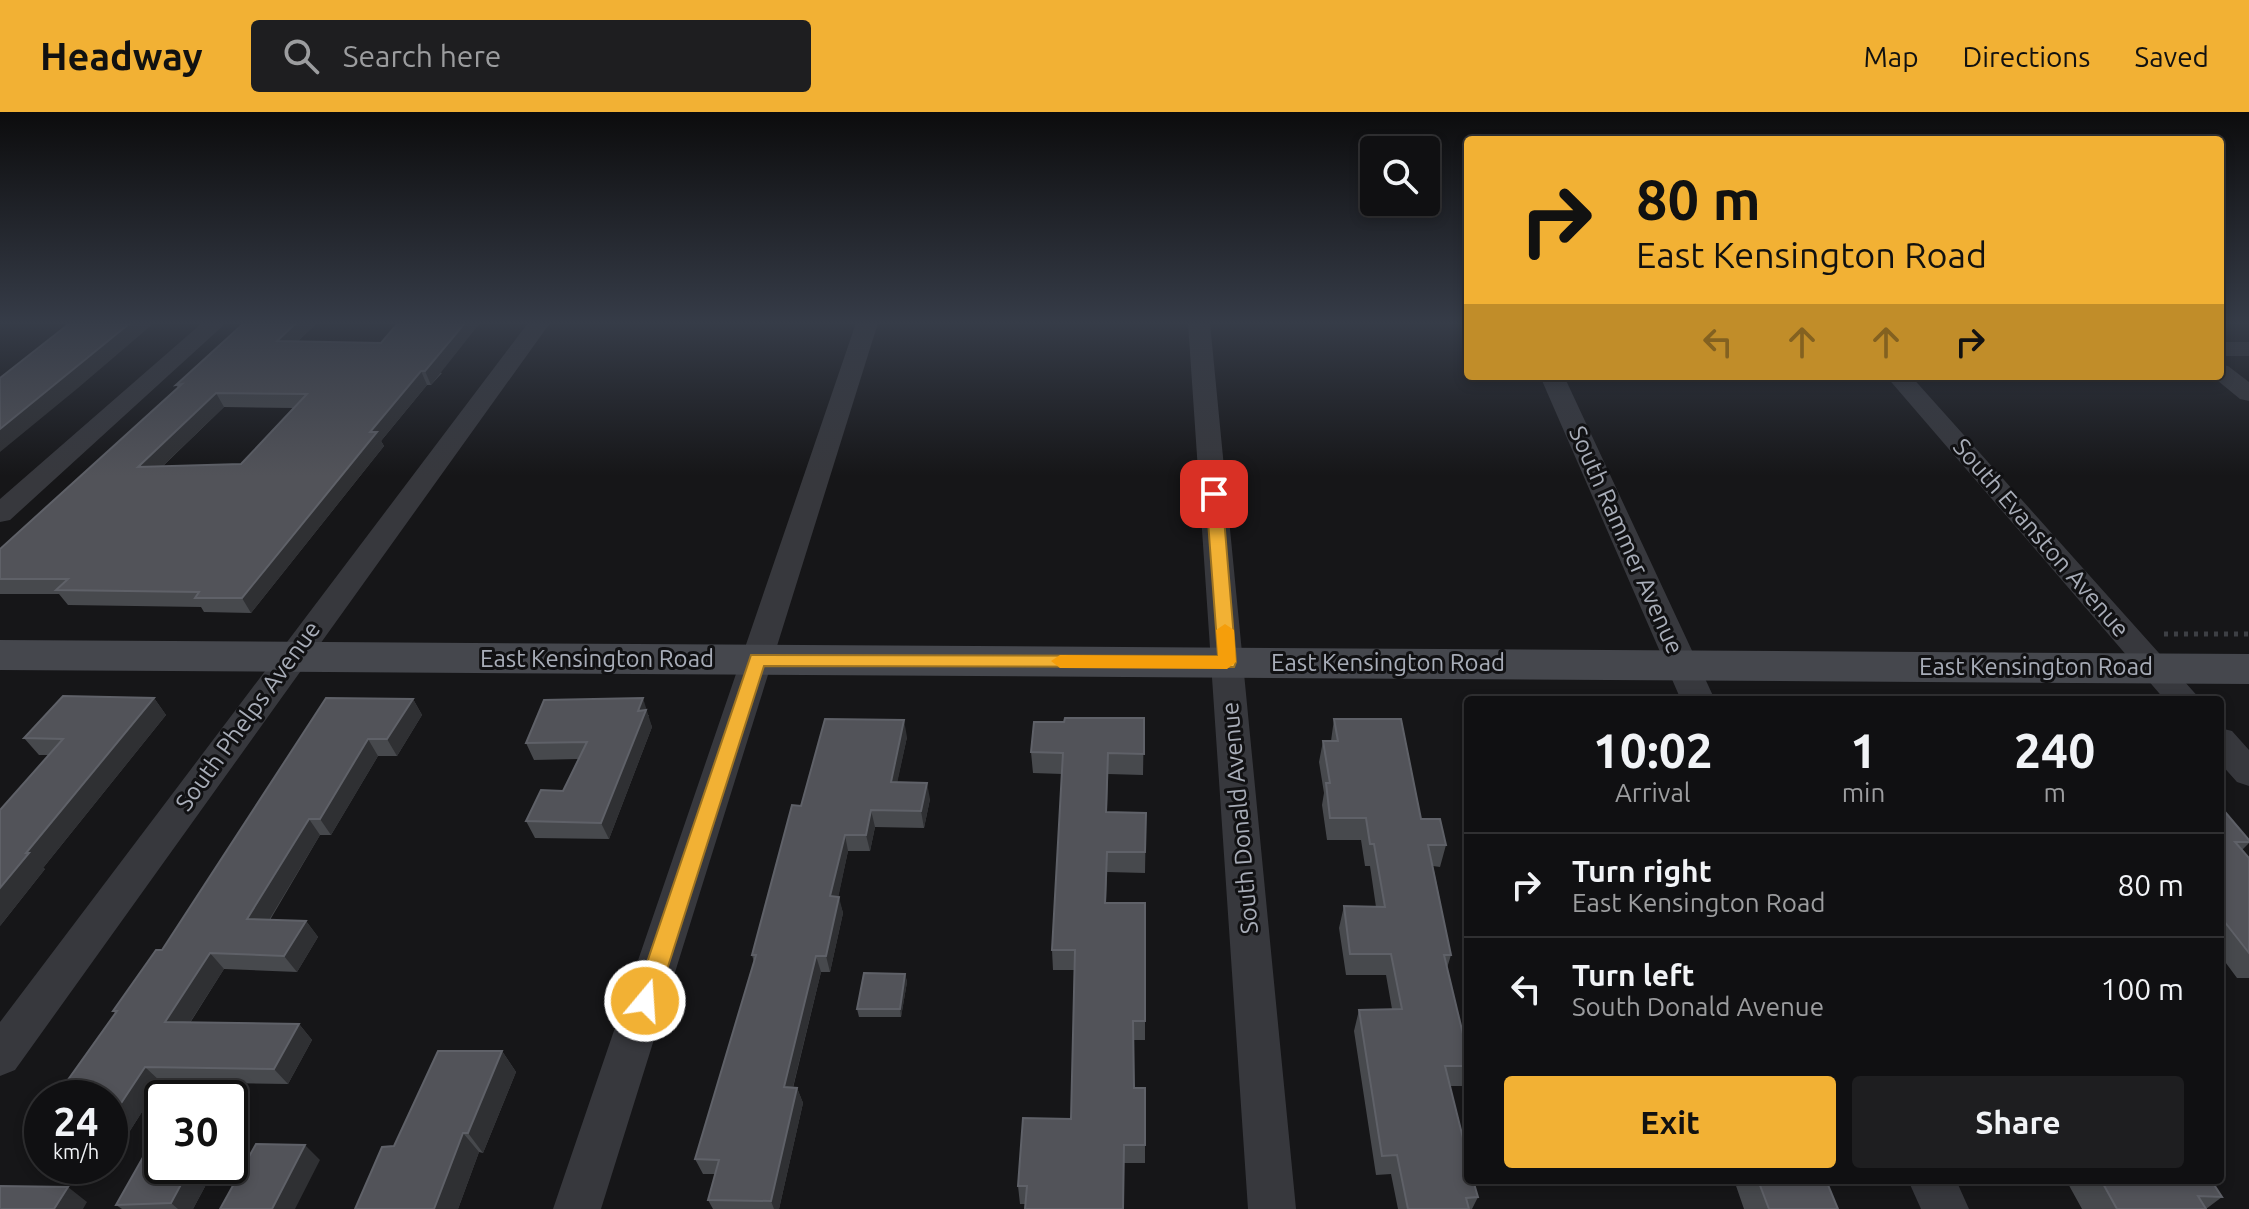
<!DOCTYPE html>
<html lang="en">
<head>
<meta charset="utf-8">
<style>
  body { margin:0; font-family:Ubuntu,sans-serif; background:#1e1e20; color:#f1f3f6; height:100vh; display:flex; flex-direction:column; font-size:30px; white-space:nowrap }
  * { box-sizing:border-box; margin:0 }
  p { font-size:26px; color:#9c9d9f }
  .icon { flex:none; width:44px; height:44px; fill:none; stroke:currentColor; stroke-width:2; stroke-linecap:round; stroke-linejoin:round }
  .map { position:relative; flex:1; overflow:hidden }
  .details { position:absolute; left:1464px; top:584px; width:760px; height:488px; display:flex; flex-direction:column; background:#101012; border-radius:8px; box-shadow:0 4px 12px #0003,0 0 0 2px #303032 }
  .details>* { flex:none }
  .top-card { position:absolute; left:1464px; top:24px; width:760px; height:244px; border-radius:8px; box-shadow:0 4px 12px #0003,0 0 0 2px #303032; background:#f2b134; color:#111; overflow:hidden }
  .controls { position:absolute; left:1360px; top:24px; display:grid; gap:16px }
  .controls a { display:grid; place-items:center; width:80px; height:80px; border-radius:8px; background:#101012; box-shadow:0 4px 12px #0003,0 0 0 2px #303032; font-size:40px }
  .speed { position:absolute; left:24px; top:968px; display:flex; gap:16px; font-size:40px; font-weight:700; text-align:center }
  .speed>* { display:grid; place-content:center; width:104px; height:104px; border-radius:50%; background:#101012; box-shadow:0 4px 12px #0003,0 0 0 2px #303032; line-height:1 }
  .speed small { font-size:20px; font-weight:400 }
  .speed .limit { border:4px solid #111; border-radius:12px; background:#fff; color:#111 }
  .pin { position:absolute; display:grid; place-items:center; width:68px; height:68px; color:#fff; margin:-34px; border-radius:16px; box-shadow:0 4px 12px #0006 }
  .me { position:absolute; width:88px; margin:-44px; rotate:18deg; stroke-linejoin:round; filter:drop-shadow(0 0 6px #0008) }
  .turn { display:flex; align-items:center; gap:28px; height:168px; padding:0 40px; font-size:36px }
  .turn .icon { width:104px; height:104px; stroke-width:2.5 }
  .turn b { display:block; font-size:56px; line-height:68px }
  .lanes { display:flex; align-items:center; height:76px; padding:0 40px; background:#0003; justify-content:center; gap:40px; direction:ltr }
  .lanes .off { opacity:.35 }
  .eta { display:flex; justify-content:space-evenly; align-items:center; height:136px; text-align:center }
  .eta b { font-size:48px; font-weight:700; line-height:56px }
  .primary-button { display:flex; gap:16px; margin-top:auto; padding:16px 40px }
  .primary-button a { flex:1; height:92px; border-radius:8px; background:#f2b134; color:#111; font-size:32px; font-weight:700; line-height:92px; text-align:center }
  .primary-button a+a { background:#1e1e20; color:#f1f3f6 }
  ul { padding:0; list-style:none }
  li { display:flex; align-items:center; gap:24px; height:104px; padding:0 40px; border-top:2px solid #303032 }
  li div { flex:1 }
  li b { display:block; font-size:30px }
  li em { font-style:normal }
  header { display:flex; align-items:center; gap:48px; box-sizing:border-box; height:112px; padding:0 40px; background:#f2b134; color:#111 }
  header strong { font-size:38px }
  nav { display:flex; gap:44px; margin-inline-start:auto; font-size:28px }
  .search { width:560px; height:72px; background:#1e1e20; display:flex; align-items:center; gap:20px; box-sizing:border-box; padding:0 28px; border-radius:8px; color:#9c9d9f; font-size:30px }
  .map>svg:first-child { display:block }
</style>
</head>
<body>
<header>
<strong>Headway</strong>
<div class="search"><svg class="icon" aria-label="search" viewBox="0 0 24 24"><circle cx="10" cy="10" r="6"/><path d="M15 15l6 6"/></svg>Search here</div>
<nav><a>Map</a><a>Directions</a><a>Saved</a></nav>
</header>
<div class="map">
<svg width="2249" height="1097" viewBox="0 0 2249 1097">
  <rect width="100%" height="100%" fill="#161618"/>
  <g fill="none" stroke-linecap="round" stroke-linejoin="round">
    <!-- path -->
    <path stroke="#3d3f44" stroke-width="5" stroke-dasharray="4 6" stroke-linecap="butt" d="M2164 522H2249"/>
    <!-- street -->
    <path fill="#37383d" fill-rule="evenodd" d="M202 211H226L10 408 0 410V387Z
      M528 211H550L15 958 0 964V910Z
      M856 211H878L601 1097H553Z
      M1188 211H1210L1296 1097H1248Z
      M2220 230H2249V244H2220Z
      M2220 252 2228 254 2249 270V289L2240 287 2212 264H2220Z
      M1540 264H1564L1715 588H1681Z
      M1886 264H1911L2201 588H2165Z
      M2220 616 2232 619 2249 638V674L2237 670 2220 651Z
      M1908 1068H1956L1969 1097H1921Z"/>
    <!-- secondary -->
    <path fill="#45474d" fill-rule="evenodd" d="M0 528 2249 542V572L0 558Z"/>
  </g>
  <!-- wall -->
  <path fill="#47494d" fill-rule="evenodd" d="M244 211H317L298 229 442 261 431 273H427L381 329 384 334 251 501 204 500 201 495 68 493 59 482H0V437L178 276 176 273ZM224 295 294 296 241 352 163 354Z
    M154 586 166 603 43 756 45 757 0 814 49 643H39L24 626Z
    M326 586 413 587 422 603 397 644H378L331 723H320L270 808 306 809 318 825 297 860 224 857 190 911 299 912 312 928 288 972 161 970 119 1036H110V986L115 901 113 899 162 838Z
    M649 603 648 605 652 615 609 727 535 726 526 709 563 679 578 647 534 648 526 631Z
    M1144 606 1143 663 1108 662 1107 700 1146 701 1145 761 1107 760 1106 791H1145V928H1133L1134 976H1145V1051H1124L1026 1092H1020L1018 1074 1071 1007 1073 948 1074 858H1053L1052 838 1062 662 1033 661 1031 640 1064 610Z
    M1334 607 1421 707 1446 733 1440 755 1433 754 1451 843 1447 856 1468 943V961L1463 974H1450L1478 1085 1472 1097H1398L1391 1062 1376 1063 1354 919 1359 898 1392 897 1386 863H1346L1339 816 1344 794 1376 795 1370 754H1365L1361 728H1327L1322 693 1324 681 1319 650 1323 629H1331Z
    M907 625 897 670 930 687 924 716 875 715 870 739H848L838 785 843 801 830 860H821L793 976H797L803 991 779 1097H713L708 1088 715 1062H703L695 1047 754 850 752 843 801 694Z
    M2220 694 2249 728V731L2242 738 2249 746V866H2237L2220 843Z
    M905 862 907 870 901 905H859L857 897Z
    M502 939 516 960 483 1041 479 1040 458 1097H355L394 1034Z
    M42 1004V1027L32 1019Z
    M216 1054 193 1097H122L116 1093Z
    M1734 1068H1826L1838 1097H1744Z
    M2066 1068H2211L2222 1085 2206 1097H2082Z"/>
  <!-- shaded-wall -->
  <path fill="#2f3033" d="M130 211H154L78 276 0 340V317Z
    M296 211H317L284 242 277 229Z
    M465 211H480L431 273 425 259Z
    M421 259 427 273 381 329 384 334 251 501 242 486 370 320Z
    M216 281 224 295 147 369 138 355Z
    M154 586 166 603 43 756 45 757 0 814V776L26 741Z
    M643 586 652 615 609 727 601 711Z
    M413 587 422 603 397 644 387 627Z
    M904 608 907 625 894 686 891 670Z
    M368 627 378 644 331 723 320 707Z
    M927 671 930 687 924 716 921 699Z
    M871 698 875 715 870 739 866 723Z
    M309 707 320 723 260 823 247 807Z
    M845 723 848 739 835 801 830 784Z
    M839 785 843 801 830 860 826 844Z
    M306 809 318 825 297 860 284 844Z
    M210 841 224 857 180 926 165 910Z
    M816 844 821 860 789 991 784 975Z
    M905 862 907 870 901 905 900 897Z
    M299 912 312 928 288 972 274 957Z
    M502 939 516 960 483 1041 468 1021Z
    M145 955 161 970 119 1036 110 1029V1008Z
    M797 976 803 991 779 1097H774L771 1089Z
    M463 1021 479 1040 458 1097H434Z
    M305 1033 320 1048 295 1097H272Z
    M191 1054H216L193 1097H178L171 1091Z
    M68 1075 87 1090 83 1097H54Z"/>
  <!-- building -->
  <path fill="#525359" stroke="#5f6168" stroke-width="2" fill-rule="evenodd" d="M70 211H130L0 317V266Z
    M244 211H296L277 229 381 231 398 211H465L425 259H421L370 320H377L242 486H195L199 480 56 478 68 467H0V437L182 272 176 273ZM216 281 307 282 241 352 138 355Z
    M63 584 154 586 26 741H29L0 776V698L63 627 24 626Z
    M326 586 413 587 387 627H368L320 707H309L247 807 306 809 284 844 210 841 165 910 299 912 274 957 145 955 110 1008V986H55L117 899H113L156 838H162Z
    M643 586 638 599 646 598 601 711 526 709 541 678 563 679 587 630 526 631 544 588Z
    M1065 606H1144V642L1108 641 1106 700 1146 701 1145 740H1107L1105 791H1145V909H1133L1134 976H1145V1033H1124L1123 1097H1025L1027 1074H1018L1023 1006 1071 1007 1075 838H1052L1063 641 1031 640 1034 610H1064Z
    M825 607 904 608 891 670 927 671 921 699 871 698 866 723H845L830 784 839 785 826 844H816L784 975 797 976 771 1089 708 1088 719 1048 695 1047 756 843H752L792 693 801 694Z
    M1334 607H1401L1421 707H1440L1446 733H1428L1451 843H1444L1468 943V954H1445L1468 1046V1068H1473L1478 1085 1466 1086 1469 1097H1408L1397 1043 1382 1044 1359 898 1402 897 1391 842H1350L1344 794 1385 795 1374 732H1370L1366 706H1330L1326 671H1330L1323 629H1338Z
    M2220 694 2249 728V730H2235L2249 746V841L2220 804Z
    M864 861 905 862 900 897H857Z
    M438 939H502L468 1021H463L434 1097H355L382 1035 394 1034Z
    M42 1004V1019H32Z
    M256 1032 305 1033 272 1097H220Z
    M146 1040H162V1054H191L171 1091 116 1093Z
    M1758 1068H1826L1838 1097H1769Z
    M2101 1068H2211L2222 1085 2198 1084 2206 1097H2117Z
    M0 1074 68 1075 54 1097H0Z"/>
  <!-- sky -->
  <linearGradient id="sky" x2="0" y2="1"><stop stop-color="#0c0c0d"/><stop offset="0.58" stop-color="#363c48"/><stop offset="1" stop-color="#363c48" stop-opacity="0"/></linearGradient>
  <rect width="2249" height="364" fill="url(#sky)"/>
  <!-- route -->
  <path fill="#f2b134" stroke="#9d7322" stroke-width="2" d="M1214 377 1222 382 1236 550 1234 555 764 554 657 889 654 896 645 899 637 896 634 889 751 543 1218 544 1206 382Z"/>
  <!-- slow -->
  <path fill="#f59e0b" d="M1225 512 1234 518 1236 550 1227 557 1060 556 1051 549 1060 543 1218 544 1216 518Z"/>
  <g text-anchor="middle" stroke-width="6" stroke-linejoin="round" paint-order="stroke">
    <!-- street labels -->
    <g font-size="24" fill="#a8adb8" stroke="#111113">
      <text transform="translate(2041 426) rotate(49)" y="8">South Evanston Avenue</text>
      <text transform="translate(1626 428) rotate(66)" y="8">South Rammer Avenue</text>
      <text x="597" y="555">East Kensington Road</text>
      <text x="1388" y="559">East Kensington Road</text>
      <text x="2036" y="563">East Kensington Road</text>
      <text transform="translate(248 604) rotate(-54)" y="8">South Phelps Avenue</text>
      <text transform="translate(1240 706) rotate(-95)" y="8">South Donald Avenue</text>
    </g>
  </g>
</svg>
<div class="controls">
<a><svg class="icon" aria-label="search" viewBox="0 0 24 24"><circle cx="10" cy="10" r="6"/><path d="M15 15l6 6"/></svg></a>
</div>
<div class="speed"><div>24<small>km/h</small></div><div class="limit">30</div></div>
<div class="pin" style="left:1214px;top:382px;background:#d93025"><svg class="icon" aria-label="arrive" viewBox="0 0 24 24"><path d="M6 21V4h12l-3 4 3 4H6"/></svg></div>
<svg class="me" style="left:645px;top:889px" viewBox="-20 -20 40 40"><circle r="17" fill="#f2b134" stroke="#fff" stroke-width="3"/><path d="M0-11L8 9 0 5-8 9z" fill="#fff"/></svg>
<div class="top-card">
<div class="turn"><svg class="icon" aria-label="right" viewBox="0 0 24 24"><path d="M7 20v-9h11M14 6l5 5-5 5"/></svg><div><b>80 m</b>East Kensington Road</div></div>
<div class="lanes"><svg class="icon off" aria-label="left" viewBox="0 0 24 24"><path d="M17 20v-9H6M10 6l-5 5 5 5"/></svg><svg class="icon off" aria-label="ahead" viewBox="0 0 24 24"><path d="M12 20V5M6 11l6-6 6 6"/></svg><svg class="icon off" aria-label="ahead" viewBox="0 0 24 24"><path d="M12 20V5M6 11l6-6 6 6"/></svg><svg class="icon" aria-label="right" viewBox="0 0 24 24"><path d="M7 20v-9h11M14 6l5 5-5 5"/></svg></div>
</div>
<section class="details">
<div class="eta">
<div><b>10:02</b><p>Arrival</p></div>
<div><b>1</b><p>min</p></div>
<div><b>240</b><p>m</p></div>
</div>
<ul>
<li><svg class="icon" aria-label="right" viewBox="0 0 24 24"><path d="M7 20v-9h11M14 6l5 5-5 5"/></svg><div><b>Turn right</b><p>East Kensington Road</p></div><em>80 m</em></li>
<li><svg class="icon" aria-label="left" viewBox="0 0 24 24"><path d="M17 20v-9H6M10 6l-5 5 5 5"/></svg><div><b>Turn left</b><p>South Donald Avenue</p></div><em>100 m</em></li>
</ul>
<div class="primary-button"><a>Exit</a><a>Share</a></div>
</section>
</div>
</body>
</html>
